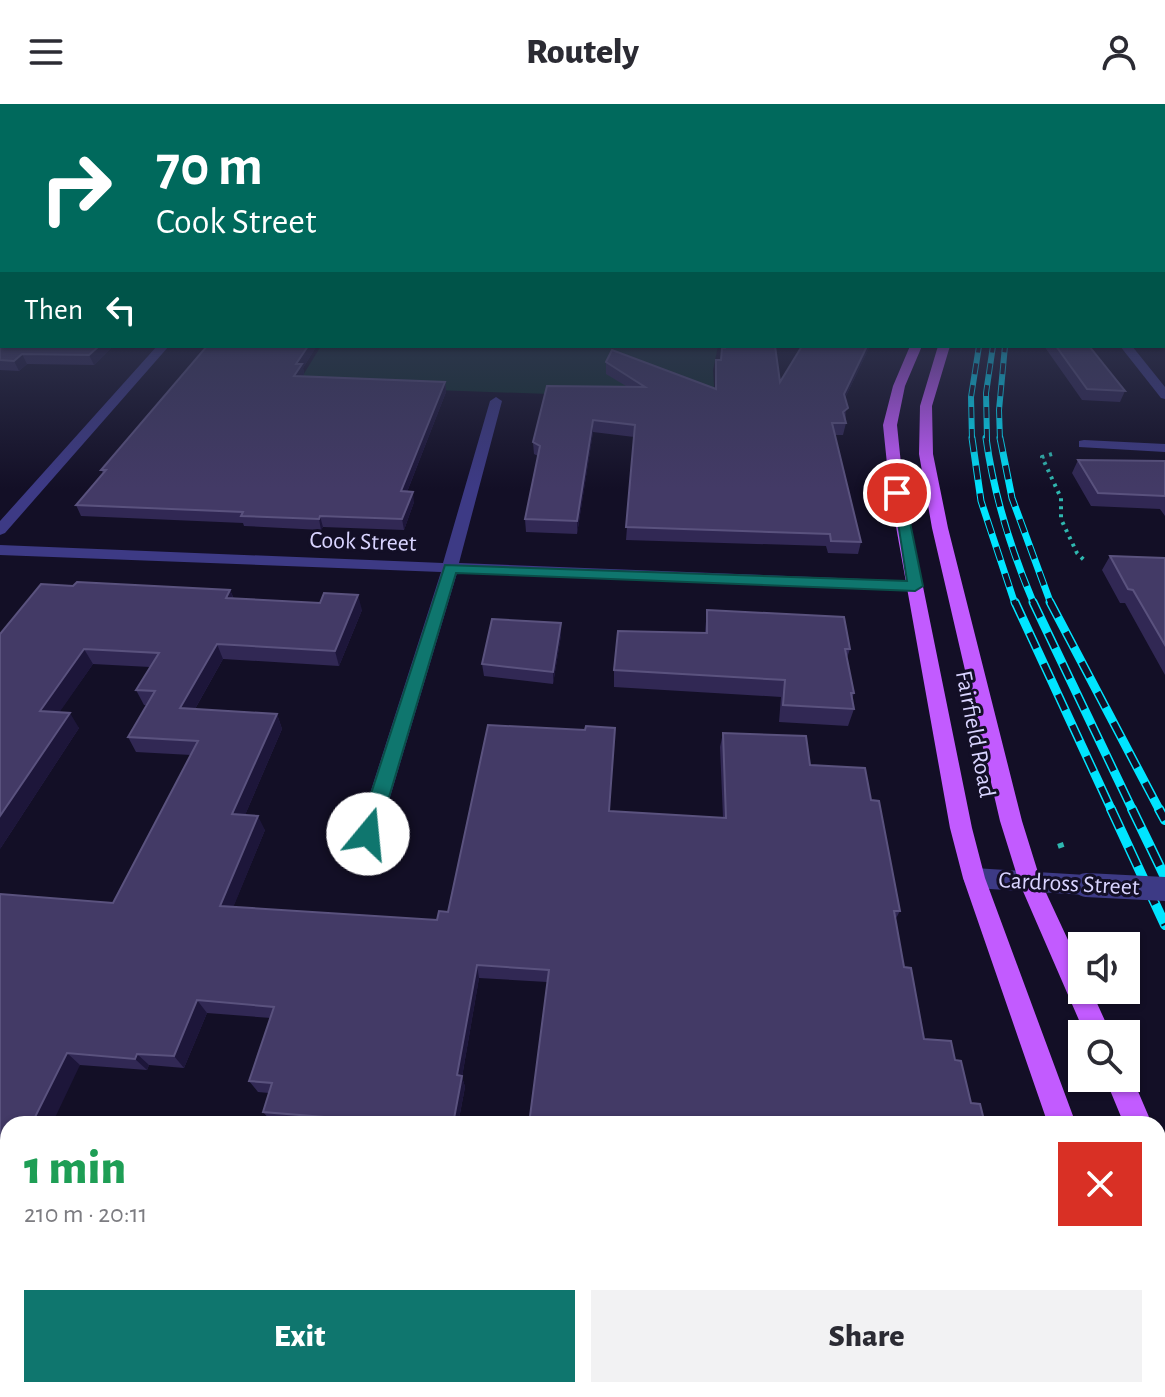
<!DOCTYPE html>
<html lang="en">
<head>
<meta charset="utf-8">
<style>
  body { margin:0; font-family:"Alegreya Sans",sans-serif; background:#f2f2f3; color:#2b2b33; height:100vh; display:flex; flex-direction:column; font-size:30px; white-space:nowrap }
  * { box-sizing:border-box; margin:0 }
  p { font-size:26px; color:#7c7c81 }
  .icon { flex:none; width:44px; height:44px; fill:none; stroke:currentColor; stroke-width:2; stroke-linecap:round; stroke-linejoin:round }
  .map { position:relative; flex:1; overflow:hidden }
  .panel { position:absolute; left:0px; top:1012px; width:1166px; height:282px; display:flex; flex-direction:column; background:#fff; border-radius:24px 24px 0 0; box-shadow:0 2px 6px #0004 }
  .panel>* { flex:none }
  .hud { position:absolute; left:0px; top:0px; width:1166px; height:244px; box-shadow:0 2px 6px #0004; background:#00695c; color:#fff; overflow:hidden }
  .controls { position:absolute; left:1068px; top:828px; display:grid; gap:16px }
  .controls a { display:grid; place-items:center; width:72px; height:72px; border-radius:0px; background:#fff; box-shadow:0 2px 6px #0004; font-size:40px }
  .pin { position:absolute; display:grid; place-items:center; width:68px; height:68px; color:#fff; margin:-34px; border:4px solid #fff; border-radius:50%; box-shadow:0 2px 8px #0007 }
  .me { position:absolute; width:88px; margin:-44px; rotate:17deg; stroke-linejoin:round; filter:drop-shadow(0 0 6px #0008) }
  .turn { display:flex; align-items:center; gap:28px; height:168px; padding:0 24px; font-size:36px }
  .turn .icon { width:104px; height:104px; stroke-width:2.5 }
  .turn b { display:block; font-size:56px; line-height:68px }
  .then { display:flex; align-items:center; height:76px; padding:0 24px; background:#0003; gap:16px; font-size:30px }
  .round { display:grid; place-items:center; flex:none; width:84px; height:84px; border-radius:0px; background:#f2f2f3 }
  .summary { display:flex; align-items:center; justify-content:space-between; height:136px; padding:0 24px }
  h1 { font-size:48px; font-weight:800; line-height:60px; color:#1e9e55 }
  .button { display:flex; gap:16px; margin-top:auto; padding:16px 24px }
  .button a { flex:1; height:92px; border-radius:0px; background:#0f766e; color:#fff; font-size:32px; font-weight:800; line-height:92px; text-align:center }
  .button a+a { background:#f2f2f3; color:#2b2b33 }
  header { display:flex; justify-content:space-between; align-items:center; height:104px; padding:0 24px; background:#fff; font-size:36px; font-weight:800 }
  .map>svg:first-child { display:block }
</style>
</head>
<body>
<header><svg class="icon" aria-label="menu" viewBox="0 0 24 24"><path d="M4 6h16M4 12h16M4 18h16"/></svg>Routely<svg class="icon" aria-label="person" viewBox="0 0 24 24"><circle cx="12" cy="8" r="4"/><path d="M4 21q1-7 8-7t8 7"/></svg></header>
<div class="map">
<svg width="1165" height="1293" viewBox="0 0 1165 1293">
  <rect width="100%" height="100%" fill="#130f26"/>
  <!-- green -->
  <path fill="#12302f" d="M321 242H718L713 266 715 296 297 281Z"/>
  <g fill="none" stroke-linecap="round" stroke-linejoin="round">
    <!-- path-far1 -->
    <path stroke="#2fb8b0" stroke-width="4" stroke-dasharray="3 5" stroke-linecap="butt" d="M1052 350 1042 353 1061 394V415L1077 449 1086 458"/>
    <!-- path -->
    <path stroke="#2fb8b0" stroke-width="6" stroke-dasharray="5 7" stroke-linecap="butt" d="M1060 739 1062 745"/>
    <!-- minor -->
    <path fill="#3d3a85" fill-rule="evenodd" d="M157 242H169L5 429 0 431V417Z
      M1120 242H1132L1165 283V295L1161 294Z
      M496 293 502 297 459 459 915 477 923 482 915 487 457 469 379 730 376 736 368 739 360 736 357 730 441 468 0 451V441L443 459 490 297Z
      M1084 336 1165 340V348L1079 343V337Z
      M974 764 1086 771 1094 774 1097 781 1094 788 1086 791 974 784 966 781 963 774 966 767Z"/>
    <!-- major -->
    <path fill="#c25bff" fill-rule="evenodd" d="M910 242H922L905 282 897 321 904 389 972 724 985 774 1076 1020H1048L963 774 950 724 890 389 883 321 893 282Z
      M938 242H950L932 302 933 350 948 424 1022 717 1041 778 1082 866V886H1091L1111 930H1085L1019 778 1000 717 932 424 919 350 920 302Z
      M1126 964H1128L1152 1020H1124L1105 974H1126Z
      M1158 1051 1165 1053V1095L1158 1092Z
      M1158 1270 1165 1273V1293H1142L1140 1286H1158Z"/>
    <defs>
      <path id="rail-far3" d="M972 336 971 293 979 242
        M987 336 986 289 993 242
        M1000 336 999 306 1005 242"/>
      <path id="rail-far2" d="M972 334 981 397 1015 500
        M986 334C994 392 1011 446 1034 500
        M1000 334 1012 394 1051 500"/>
      <path id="rail-far1" d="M1015 498 1112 707
        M1033 498 1133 707
        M1050 498 1160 707"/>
      <path id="rail" d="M1111 705 1165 821
        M1132 705 1165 773
        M1159 705 1165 716"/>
    </defs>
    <!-- rail-far3 casing -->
    <use href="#rail-far3" stroke="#00e5ff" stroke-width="6"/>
    <!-- rail-far2 casing -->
    <use href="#rail-far2" stroke="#00e5ff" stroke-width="7"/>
    <!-- rail-far1 casing -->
    <use href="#rail-far1" stroke="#00e5ff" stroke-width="9"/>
    <!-- rail casing -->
    <use href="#rail" stroke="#00e5ff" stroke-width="10"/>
    <!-- rail-far3 -->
    <use href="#rail-far3" stroke="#130f26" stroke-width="4" stroke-dasharray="11" stroke-linecap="butt"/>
    <!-- rail-far2 -->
    <use href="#rail-far2" stroke="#130f26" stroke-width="5" stroke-dasharray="14" stroke-linecap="butt"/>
    <!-- rail-far1 -->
    <use href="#rail-far1" stroke="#130f26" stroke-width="6" stroke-dasharray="17" stroke-linecap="butt"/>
    <!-- rail -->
    <use href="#rail" stroke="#130f26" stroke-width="7" stroke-dasharray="21" stroke-linecap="butt"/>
    <!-- minor-bridge -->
    <path stroke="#3d3a85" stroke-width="24" d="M1086 781 1165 785"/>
  </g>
  <!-- wall -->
  <path fill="#312854" d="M0 204 2 242H113L94 261 27 260 19 267 0 266Z
    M207 242H316V243L303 264 304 270 302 272 445 278 446 288 407 388 414 398 404 426 323 423 321 426 244 422 243 419 81 412 76 401 103 369 101 366Z
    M723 242H775L780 278 870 242 845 294 846 319 843 331H835L861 438 858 450 828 449 826 442 626 436 634 333 593 328 577 430 526 428 525 415 538 352 534 350 533 338 626 282 606 270V258L715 284 716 256H720Z
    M1044 242H1089L1125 287 1120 298 1082 296Z
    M1078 356 1165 357V412L1160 405 1091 402 1072 369Z
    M1110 452 1165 454V571L1125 499H1120L1102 466Z
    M73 482 230 486 234 495 362 506 339 562 223 555 195 605 277 610 282 625 245 711 265 726 233 803 437 816 609 707 723 714 720 643 723 629 810 661 871 696 900 807 895 816 904 863 924 935 955 956 971 999 985 1020 547 878 479 874 462 973 465 983 458 1020H291L272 1018 263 1008 269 989 258 988 249 977 271 914 207 909 184 964 149 961 147 966 80 961 8 1020V1192L0 1189V790L113 799 191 651 136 648 128 633 147 601H144L136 586 150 563 93 560 59 608 79 624 0 745Z
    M707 506 850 545 847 554 854 589 852 595 854 605 848 622 779 618 781 593 614 583V566L705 528Z
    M561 519V531L553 580 484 572 482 560Z
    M697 1286H786L783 1288H771V1290L767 1293 697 1288Z
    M930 1286H1088L1089 1293H931Z"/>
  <!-- shaded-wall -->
  <path fill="#1d163a" d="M99 242H113L94 261 89 251Z
    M308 242H316V243L303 264 304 270 296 282 294 272 296 260Z
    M867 242H870L841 302 844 290Z
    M22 250 27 260 19 267 14 257Z
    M445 278 446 288 403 398 401 387Z
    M593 316V328L577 430V417Z
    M413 388 414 398 404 426 402 415Z
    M320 412 323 423 321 426 319 415Z
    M230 486 236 501 226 494Z
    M358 491 362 506 339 562 335 547Z
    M561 519V531L553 580V568Z
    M217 540 223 555 187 619 180 604Z
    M84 545 93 560 50 622 40 607Z
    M70 609 79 624 0 745V712Z
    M277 610 282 625 239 725 232 710Z
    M258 712 265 726 228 816 220 802Z
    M477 861 479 874 462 973 465 983 458 1020H453L457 971Z
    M197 896 207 909 184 964 174 952Z
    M67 949 80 961 52 1020H34L32 1019Z
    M137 950 149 961 147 966 135 955Z"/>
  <!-- building -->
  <path fill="#433a66" stroke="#5a527e" stroke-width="2" d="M0 204H2V242H99L89 251 22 250 14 257 0 256Z
    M207 242H308L296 260H302L294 272 445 278 401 387 413 388 402 415 320 412 319 415 241 412 243 408 76 401 106 366H101Z
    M725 242H775L780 278 802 242H867L844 290 848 304 843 308 846 319H832L861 438 831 437 830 430 626 423 635 321 593 316 577 417 525 415 540 342 533 338 547 282 645 283 606 258 612 246 716 285V256H721L722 244H725Z
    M1056 242H1089L1125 287 1087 285Z
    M1078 356 1165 357V392L1098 389Z
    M1110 452 1165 454V541L1133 486 1128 485Z
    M77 478 230 486 226 494 320 499 324 489 358 491 335 547 217 540 180 604 277 610 232 710 258 712 220 802 437 816 439 807 448 808 488 621 585 626 586 622 615 624 609 707 726 714 723 629 806 632 810 661 865 664 871 696 879 697 900 807H894L904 863 911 864 924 935 951 937 955 956 961 957 971 999 980 1000 985 1020H529L549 866 477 861 457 971 462 972 453 1020H386V1018L263 1008 272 979 249 977 274 903 197 896 174 952 137 950 135 955 67 949 32 1019 36 1020H8V1187H0V790L113 799 198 637 128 633 155 587 136 586 159 549 84 545 40 607 70 609 0 712V530L41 480 73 482Z
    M707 506 844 513 850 545H845L854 589H851L854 605 783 601 785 576 614 566 618 527 707 529Z
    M492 515 561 519 553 568 482 560Z
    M722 1286H771V1290Z
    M942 1286H1088L1089 1293H943Z"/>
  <!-- sky -->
  <linearGradient id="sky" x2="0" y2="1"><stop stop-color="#0a0815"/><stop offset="0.53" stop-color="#333752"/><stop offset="1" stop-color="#333752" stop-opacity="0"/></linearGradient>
  <rect width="1165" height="385" fill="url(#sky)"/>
  <!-- route -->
  <path fill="#0f766e" stroke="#0a4d48" stroke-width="2" d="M893 386 904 389 923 482 915 487 456 469 378 730 375 736H361L358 730 445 461 907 477Z"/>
  <g text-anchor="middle" stroke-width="6" stroke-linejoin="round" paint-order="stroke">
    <!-- street labels -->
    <g font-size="24" fill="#d9d4ff" stroke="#130f26">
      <text transform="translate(363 437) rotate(2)" y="8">Cook Street</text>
      <text transform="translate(976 630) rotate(79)" y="8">Fairfield Road</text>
      <text transform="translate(1069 779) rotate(3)" y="8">Cardross Street</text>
    </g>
  </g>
</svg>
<div class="controls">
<a><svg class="icon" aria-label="sound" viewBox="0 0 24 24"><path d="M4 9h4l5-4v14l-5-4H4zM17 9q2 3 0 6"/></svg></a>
<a><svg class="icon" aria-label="search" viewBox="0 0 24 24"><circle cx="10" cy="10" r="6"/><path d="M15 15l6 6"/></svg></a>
</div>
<div class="pin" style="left:897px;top:389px;background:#d93025"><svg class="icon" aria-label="arrive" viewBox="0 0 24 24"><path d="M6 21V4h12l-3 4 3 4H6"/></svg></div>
<svg class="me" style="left:368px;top:730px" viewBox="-20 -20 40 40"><circle r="19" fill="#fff"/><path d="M0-13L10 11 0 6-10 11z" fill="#0f766e"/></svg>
<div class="hud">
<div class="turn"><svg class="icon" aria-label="right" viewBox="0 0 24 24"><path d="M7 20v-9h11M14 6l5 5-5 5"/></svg><div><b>70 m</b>Cook Street</div></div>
<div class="then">Then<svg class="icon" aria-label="left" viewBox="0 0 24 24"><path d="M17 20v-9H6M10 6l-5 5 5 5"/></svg></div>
</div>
<section class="panel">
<div class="summary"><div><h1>1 min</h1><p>210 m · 20:11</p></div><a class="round" style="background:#d93025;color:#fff"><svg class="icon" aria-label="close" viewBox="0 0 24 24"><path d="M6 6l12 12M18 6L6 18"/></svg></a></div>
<div class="button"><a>Exit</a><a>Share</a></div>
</section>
</div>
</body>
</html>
